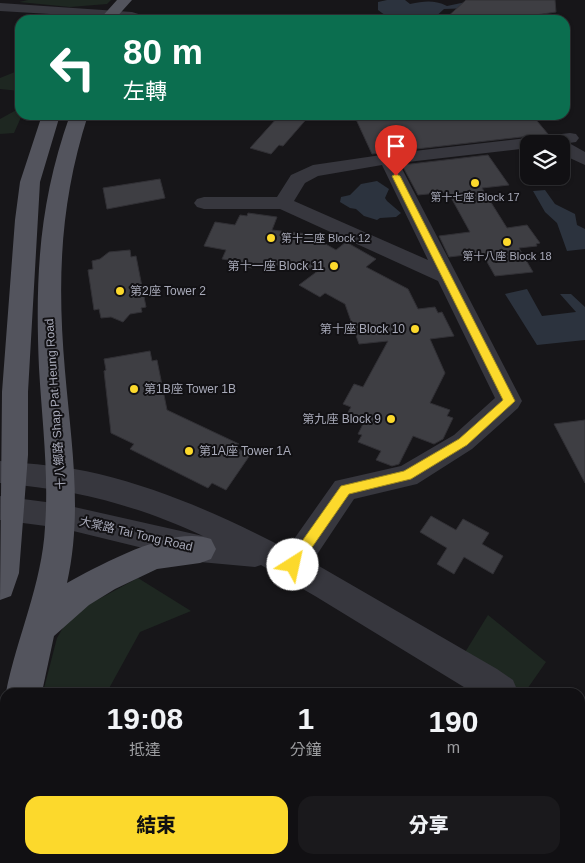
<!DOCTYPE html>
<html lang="zh-TW">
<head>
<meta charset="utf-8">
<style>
  body { margin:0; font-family:Helvetica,"Noto Sans TC",sans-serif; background:#1a191c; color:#f1f3f6; height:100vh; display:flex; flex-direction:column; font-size:19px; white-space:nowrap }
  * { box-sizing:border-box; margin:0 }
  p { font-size:16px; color:#9c9da0 }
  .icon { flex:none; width:28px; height:28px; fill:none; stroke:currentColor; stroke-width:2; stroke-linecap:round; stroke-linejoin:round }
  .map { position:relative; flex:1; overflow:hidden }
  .drawer { position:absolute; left:0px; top:688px; width:585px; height:176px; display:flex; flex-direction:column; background:#111013; border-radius:15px 15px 0 0; box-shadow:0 1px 4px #0004,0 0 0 1px #303033 }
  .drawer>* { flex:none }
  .banner { position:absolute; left:15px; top:15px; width:555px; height:105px; border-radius:15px; box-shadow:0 1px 4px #0004,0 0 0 1px #303033; background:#0b6e4f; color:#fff; overflow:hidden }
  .fabs { position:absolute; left:520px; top:135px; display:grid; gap:10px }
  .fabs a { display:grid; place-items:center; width:50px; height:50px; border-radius:10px; background:#111013; box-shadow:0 1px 4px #0004,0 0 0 1px #303033; font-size:25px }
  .pin { position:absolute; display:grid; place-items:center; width:42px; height:42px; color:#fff; margin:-51px -21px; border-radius:50% 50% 50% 0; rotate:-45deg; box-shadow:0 0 5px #0007 }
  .pin .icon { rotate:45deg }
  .me { position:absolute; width:55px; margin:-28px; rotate:35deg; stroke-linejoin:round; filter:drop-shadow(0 0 4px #0008) }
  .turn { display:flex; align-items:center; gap:18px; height:105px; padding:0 25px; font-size:22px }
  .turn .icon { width:65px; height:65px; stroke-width:2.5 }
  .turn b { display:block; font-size:35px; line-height:42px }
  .eta { display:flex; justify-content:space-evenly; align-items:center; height:85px; text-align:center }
  .eta b { font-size:30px; font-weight:800; line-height:35px }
  .primary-button { display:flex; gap:10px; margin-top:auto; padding:10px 25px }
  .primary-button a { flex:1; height:58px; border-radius:15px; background:#fcd92c; color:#111; font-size:20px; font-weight:800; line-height:58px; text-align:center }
  .primary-button a+a { background:#1a191c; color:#f1f3f6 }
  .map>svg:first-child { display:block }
</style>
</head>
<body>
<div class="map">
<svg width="585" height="863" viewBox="0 0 585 863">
  <rect width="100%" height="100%" fill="#171619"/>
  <!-- green -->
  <path fill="#1e2721" d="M28 0H111L107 4 70 7 19 2Z
    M20 50V91L0 89V78L15 72Z
    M20 108V115H22L14 133 0 134V119Z
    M138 578 191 611 140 632 107 692H43L57 638 71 614Z
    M488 615 546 662 525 692H519L464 654Z
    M5 830V859H47L45 863H0V839Z"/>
  <!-- water -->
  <path fill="#2c333e" d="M387 0H405L410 4C425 1 434 0 447 6L466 2 473 8 444 9 432 20C410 20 395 24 378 10V2Z
    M377 181 389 189 385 198 387 201 401 213 396 217 380 218 377 220 364 216 356 209 350 208 340 202 341 197 350 195 361 184Z
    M545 190 555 204 575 214 577 225 585 229V249L567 251 557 223 545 212 533 191Z
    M527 289 542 316 576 312 560 294H571L585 307V340L537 345 505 294Z"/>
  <!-- building -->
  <path fill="#3e3e43" stroke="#313035" d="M466 0H555L556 12 502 20H444Z
    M300 115H310L283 146 279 145 271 154 250 148 277 118Z
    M354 115H383L385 119 425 115H532L548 134 372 154Z
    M488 155 509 185 482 188 507 228 527 225 540 243 536 244 537 246 519 248 533 272 495 276 482 253 449 257 439 236 470 232 448 192 418 195 402 165Z
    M160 179 165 198 107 209 103 188Z
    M248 213 277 217 272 230 308 234 336 250 346 242 376 259 366 267 408 289 418 309 435 307 438 313 442 312 454 336 430 339 445 373 430 403 450 410 447 416 453 418 443 439 434 444 413 436 399 464 392 466 376 460 381 451 358 442 362 435 358 434 365 420 347 414 351 407 343 404 354 384 363 387 388 341 359 344 345 304 325 293 320 297 299 285 319 270 254 263 252 268 228 264 229 260 222 259 226 250 204 246 215 222 235 225 240 215 247 216Z
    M130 250 131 257 136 256 146 307 141 308 142 312 130 314 123 322 111 317 101 318 99 309 94 310 88 270 93 269 92 261 100 259 109 252Z
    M150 351 152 361 157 360 167 410 239 444 236 448 250 455 226 490 212 483 208 488 130 449 134 444 111 433 104 371 106 370 104 359Z
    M585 420V483L554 424Z
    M431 516 456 530 463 519 489 533 482 544 503 556 493 574 464 557 454 574 437 564 447 548 420 532Z"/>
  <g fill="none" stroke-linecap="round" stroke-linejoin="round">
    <!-- minor -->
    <path fill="#37373e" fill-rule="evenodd" d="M0 3 132 12 148 17 150 20 0 11Z
      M570 133 576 134 579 138 576 142 569 143 585 152V165L561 154V144H529V148L399 163 522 401 518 408 472 449 417 484 354 499 312 562 497 669 513 680 518 692H472L315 596 261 565 255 567 200 562 61 528 0 520V496L61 504 203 536C134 504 76 490 0 483V461C33 464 66 466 99 474 165 490 227 518 287 549L335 481 401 466 454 435 495 398 438 281 280 209H204L197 207 194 203 197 199 204 197H277L291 175 313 165 388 154ZM382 165 428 260 294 201 305 183 318 176Z
      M580 728 585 730V768L580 766Z"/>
    <!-- major -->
    <path fill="#53545d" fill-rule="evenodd" d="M117 0H132L114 20H99Z
      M42 115H60L40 182 28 392V455L19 573 11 596 0 600 2 392 15 220 20 182Z
      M70 115H88C60 202 57 280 65 371 71 442 83 512 67 583 102 564 172 525 211 539L216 549 211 559 200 563 157 569 115 589 89 605 54 636 42 692H6C17 637 42 584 45 527 49 474 42 421 39 368 35 276 39 202 70 115Z
      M5 748V793L0 795V750Z"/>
  </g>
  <!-- route -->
  <path fill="#fcd92c" stroke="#a48d1d" d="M396 174 400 176 515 401 467 445 411 479 349 494 297 569 293 571 288 569 286 565 288 561 341 486 404 471 459 439 503 400 392 176Z"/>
  <!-- markers -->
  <g fill="#fcd92c" stroke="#121114" stroke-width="2">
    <circle cx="475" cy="183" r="5"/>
    <circle cx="271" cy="238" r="5"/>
    <circle cx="507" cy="242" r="5"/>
    <circle cx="334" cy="266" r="5"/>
    <circle cx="120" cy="291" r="5"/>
    <circle cx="415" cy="329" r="5"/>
    <circle cx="134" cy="389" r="5"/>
    <circle cx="391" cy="419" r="5"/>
    <circle cx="189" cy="451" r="5"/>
  </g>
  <g text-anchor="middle" stroke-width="4" stroke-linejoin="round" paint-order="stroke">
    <!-- far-poi labels -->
    <g font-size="11" fill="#a8aab9" stroke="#121114">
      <text x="475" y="201">第十七座 Block 17</text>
      <text x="281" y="242" text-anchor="start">第十二座 Block 12</text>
      <text x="507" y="260">第十八座 Block 18</text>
    </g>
    <!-- poi labels -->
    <g font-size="12" fill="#a8aab9" stroke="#121114" text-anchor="end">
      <text x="324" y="270">第十一座 Block 11</text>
      <text x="130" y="295" text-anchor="start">第2座 Tower 2</text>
      <text x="405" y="333">第十座 Block 10</text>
      <text x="144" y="393" text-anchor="start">第1B座 Tower 1B</text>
      <text x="381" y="423">第九座 Block 9</text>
      <text x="199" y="455" text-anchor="start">第1A座 Tower 1A</text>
    </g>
    <!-- street labels -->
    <g font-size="12" fill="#a8aab9" stroke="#121114">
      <text transform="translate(55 404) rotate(-94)" y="4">十八鄉路 Shap Pat Heung Road</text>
      <text transform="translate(136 534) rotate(13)" y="4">大棠路 Tai Tong Road</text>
    </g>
  </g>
</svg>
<div class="fabs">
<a><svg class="icon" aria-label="layers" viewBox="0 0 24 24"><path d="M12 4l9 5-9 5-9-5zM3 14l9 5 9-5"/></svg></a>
</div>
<div class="pin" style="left:396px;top:176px;background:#d93025"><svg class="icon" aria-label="arrive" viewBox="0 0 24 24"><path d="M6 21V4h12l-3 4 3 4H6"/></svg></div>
<svg class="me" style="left:293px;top:565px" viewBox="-20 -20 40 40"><circle r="19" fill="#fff"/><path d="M0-13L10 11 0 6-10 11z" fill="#fcd92c"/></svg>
<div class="banner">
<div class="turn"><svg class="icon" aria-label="left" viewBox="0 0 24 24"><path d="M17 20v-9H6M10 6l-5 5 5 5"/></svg><div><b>80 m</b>左轉</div></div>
</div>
<section class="drawer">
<div class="eta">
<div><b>19:08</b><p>抵達</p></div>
<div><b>1</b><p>分鐘</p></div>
<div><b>190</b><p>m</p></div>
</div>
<div class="primary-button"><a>結束</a><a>分享</a></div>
</section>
</div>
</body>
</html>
